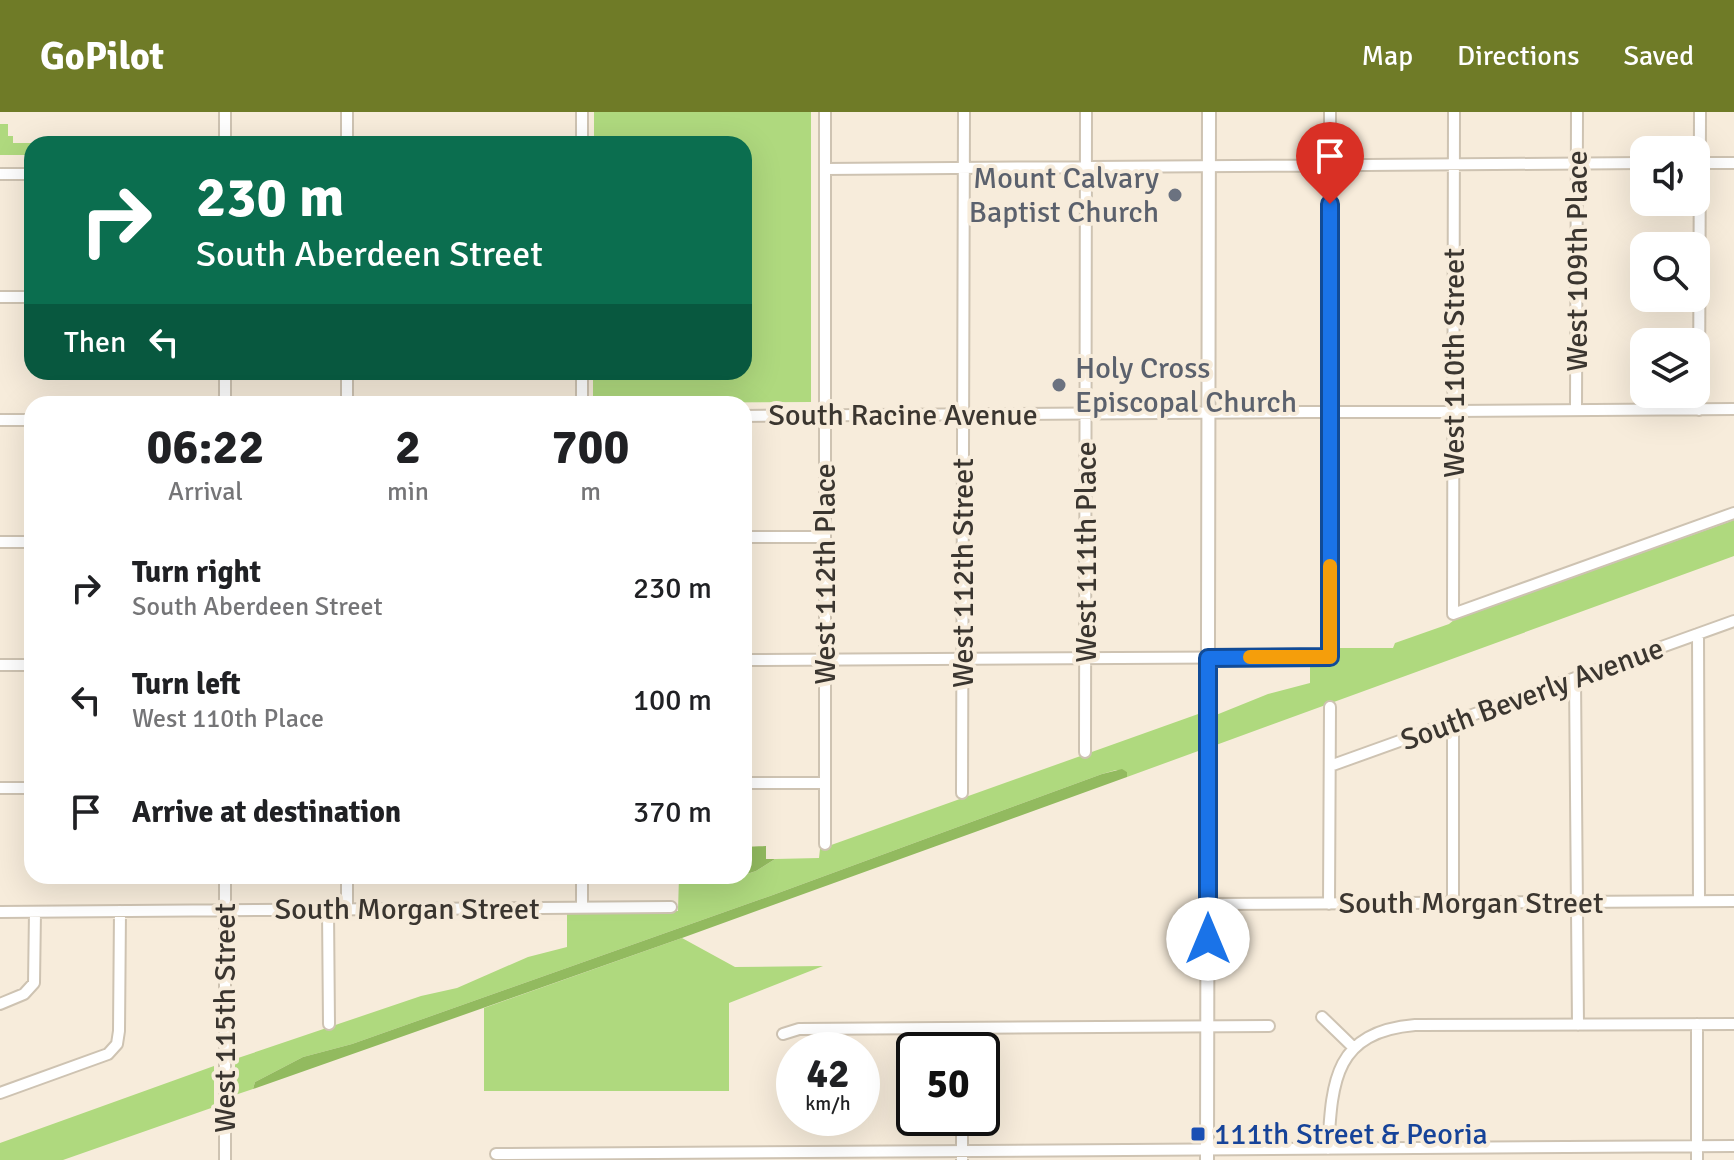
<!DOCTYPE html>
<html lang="en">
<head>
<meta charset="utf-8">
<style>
  body { margin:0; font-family:Signika,sans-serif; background:#f6f6f6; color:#202124; height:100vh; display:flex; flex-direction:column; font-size:30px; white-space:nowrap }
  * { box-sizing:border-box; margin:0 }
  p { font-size:26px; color:#757577 }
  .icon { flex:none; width:44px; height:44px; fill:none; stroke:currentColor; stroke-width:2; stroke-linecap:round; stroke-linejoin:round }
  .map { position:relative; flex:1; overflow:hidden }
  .details { position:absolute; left:24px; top:284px; width:728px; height:488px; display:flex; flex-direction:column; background:#fff; border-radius:24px; box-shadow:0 8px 32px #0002 }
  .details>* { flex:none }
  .hud { position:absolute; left:24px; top:24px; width:728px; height:244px; border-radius:24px; box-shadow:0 8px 32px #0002; background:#0b6e4f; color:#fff; overflow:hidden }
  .tools { position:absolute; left:1630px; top:24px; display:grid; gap:16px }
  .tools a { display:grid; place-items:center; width:80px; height:80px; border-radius:16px; background:#fff; box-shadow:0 8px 32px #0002; font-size:40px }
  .speed { position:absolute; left:776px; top:920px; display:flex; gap:16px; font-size:40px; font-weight:700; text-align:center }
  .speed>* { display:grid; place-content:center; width:104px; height:104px; border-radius:50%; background:#fff; box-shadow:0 8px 32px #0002; line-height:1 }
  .speed small { font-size:20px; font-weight:400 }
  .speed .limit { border:4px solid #111; border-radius:12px; background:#fff; color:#111 }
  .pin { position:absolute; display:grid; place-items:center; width:68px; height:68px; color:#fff; margin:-82px -34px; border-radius:50% 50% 50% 0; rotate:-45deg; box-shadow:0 0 8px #0007 }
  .pin .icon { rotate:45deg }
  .me { position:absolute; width:88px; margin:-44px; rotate:0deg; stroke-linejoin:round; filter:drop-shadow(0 0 6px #0008) }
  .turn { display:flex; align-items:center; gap:28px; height:168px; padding:0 40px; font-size:36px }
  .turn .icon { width:104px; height:104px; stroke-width:2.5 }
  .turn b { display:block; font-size:56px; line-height:68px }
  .then { display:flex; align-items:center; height:76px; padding:0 40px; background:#0003; gap:16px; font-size:30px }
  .eta { display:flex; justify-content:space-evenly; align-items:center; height:136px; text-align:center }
  .eta b { font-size:48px; font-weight:700; line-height:56px }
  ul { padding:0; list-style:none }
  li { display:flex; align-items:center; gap:24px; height:112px; padding:0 40px }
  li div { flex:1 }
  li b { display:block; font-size:30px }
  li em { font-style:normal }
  header { display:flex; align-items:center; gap:48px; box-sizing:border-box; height:112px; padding:0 40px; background:#6f7b27; color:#fff }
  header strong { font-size:38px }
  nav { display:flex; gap:44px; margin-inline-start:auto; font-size:28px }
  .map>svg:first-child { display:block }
</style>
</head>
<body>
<header>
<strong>GoPilot</strong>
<nav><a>Map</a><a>Directions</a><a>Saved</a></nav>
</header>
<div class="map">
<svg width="1734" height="1048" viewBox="0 0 1734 1048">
  <rect width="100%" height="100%" fill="#f7ecdb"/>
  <!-- green -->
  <path fill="#afd97e" d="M594 0H811V290L593 291V260H744V32H594Z
    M0 12H8V24H13V31H31V43H0Z
    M1734 408V444L1216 633V603L1268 582 1310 571V551H1336V536H1393L1395 531 1449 512 1454 508Z
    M1201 601V638L1127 665V660L1116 658 1102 662 770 784 352 932 303 945 255 970 253 977 235 983V947L421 884 457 876 528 845 567 835V801L678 799 679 764H700V767L718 772 756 759 775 747 819 746 820 737Z
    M682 826 735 855 823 854 729 891V979H484V896Z
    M214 954V995L63 1048H0V1031Z"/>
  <!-- forest -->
  <path fill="#92ba5f" d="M1122 657 1127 660V665L682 826 253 977 255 970 303 945 352 932 770 784 1102 662Z
    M766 734V747H775L756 759 744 763V735Z"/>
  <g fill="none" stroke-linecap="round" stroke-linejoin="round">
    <defs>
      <path id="minor" d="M347 0V32
        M582 0V32
        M1454 0 1453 502 1734 401
        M225 32V0
        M1696 51H1734
        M825 57 1644 51
        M0 62H32
        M0 185H32
        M225 260V292
        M347 260V292
        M582 260V292
        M1576 298 1577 0
        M1699 298 1700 0
        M744 304 1734 297
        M0 308H32
        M744 425H825
        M0 430H32
        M1698 522 1699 789
        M744 548 1330 545V0
        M0 553H32
        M1575 566 1578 913
        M1085 640 1086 0
        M1330 654 1734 509
        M744 671H825
        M0 676H32
        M962 681 964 0
        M825 732V0
        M225 764V1048
        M1453 791V610
        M1208 792 1734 789
        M1329 792 1330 595
        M582 796V764
        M328 798 329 912
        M347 798V764
        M0 800 671 795
        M0 892 24 882 34 871 35 800
        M1322 905 1353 935
        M1697 912V1048
        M783 922 799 917 1269 914
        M962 938V917
        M0 981 108 942 117 932 119 919 120 799
        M1328 1037C1332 969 1334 920 1415 913L1734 912
        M496 1042 1734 1034
        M962 1048V1006"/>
      <path id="major" d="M1207 1048 1209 0"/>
    </defs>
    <!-- minor casing -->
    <use href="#minor" stroke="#cec3b2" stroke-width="14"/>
    <!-- major casing -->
    <use href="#major" stroke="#cec3b2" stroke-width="16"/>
    <!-- minor -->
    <use href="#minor" stroke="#fff" stroke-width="10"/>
    <!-- major -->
    <use href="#major" stroke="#fff" stroke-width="12"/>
  </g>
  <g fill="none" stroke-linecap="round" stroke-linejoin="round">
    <defs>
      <path id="route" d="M1208 827V546L1330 545V92"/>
    </defs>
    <!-- route casing -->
    <use href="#route" stroke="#114b97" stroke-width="20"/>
    <!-- route -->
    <use href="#route" stroke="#1a73e8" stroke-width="14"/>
    <!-- slow -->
    <path stroke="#f59e0b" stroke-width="14" d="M1250 545H1330V454"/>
  </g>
  <!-- markers -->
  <g fill="#6b7280" stroke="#f7ecdb" stroke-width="3">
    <circle cx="1175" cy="83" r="8"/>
    <circle cx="1059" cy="273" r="8"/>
  </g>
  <rect fill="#1a4fb4" stroke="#f7ecdb" stroke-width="3" x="1190" y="1014" width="16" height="16" rx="4"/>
  <g text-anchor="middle" stroke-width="8" stroke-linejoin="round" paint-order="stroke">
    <!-- worship labels -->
    <g font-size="30" fill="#5b616d" stroke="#f7ecdb" text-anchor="end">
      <text x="1159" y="76">Mount Calvary<tspan x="1159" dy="34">Baptist Church</tspan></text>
      <text x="1075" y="266" text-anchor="start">Holy Cross<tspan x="1075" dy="34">Episcopal Church</tspan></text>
    </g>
    <!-- street labels -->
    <g font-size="30" fill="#3b3630" stroke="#f7ecdb">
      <text transform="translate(1577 149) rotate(-90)" y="10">West 109th Place</text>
      <text transform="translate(1454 251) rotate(-90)" y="10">West 110th Street</text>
      <text x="903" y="313">South Racine Avenue</text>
      <text transform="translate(1086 440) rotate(-90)" y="10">West 111th Place</text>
      <text transform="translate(963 461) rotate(-90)" y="10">West 112th Street</text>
      <text transform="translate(825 462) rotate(-90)" y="10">West 112th Place</text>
      <text transform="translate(1532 582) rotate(-20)" y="10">South Beverly Avenue</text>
      <text x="1471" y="801">South Morgan Street</text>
      <text x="407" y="807">South Morgan Street</text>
      <text transform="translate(225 906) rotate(-90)" y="10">West 115th Street</text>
    </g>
    <!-- transit labels -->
    <g font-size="30" fill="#164399" stroke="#f7ecdb" text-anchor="start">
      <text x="1214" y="1032">111th Street &amp; Peoria</text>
    </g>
  </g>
</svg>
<div class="tools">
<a><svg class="icon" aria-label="sound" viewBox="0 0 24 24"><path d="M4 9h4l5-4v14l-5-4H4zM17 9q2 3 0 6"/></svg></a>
<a><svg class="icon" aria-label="search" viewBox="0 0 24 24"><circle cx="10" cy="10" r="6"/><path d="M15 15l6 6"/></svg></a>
<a><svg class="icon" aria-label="layers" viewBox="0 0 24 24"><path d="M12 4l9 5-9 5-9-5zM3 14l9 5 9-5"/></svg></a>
</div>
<div class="speed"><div>42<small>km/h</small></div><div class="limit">50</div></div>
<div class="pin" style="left:1330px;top:92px;background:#d93025"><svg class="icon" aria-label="arrive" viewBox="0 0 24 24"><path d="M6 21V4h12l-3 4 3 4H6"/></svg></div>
<svg class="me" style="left:1208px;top:827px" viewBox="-20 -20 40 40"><circle r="19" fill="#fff"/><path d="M0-13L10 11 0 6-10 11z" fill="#1a73e8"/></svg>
<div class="hud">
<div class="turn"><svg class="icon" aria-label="right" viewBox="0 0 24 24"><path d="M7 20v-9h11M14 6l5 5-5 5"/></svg><div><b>230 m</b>South Aberdeen Street</div></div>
<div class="then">Then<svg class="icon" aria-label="left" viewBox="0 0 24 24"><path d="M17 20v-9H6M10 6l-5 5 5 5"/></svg></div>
</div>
<section class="details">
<div class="eta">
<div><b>06:22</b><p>Arrival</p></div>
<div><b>2</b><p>min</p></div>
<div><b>700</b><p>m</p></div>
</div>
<ul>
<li><svg class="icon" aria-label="right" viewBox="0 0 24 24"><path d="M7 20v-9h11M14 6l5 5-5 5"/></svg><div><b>Turn right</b><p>South Aberdeen Street</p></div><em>230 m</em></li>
<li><svg class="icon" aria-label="left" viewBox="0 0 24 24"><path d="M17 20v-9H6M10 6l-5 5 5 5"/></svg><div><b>Turn left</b><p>West 110th Place</p></div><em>100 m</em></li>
<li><svg class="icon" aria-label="arrive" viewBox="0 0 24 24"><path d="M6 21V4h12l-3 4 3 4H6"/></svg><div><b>Arrive at destination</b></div><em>370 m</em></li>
</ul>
</section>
</div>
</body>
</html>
